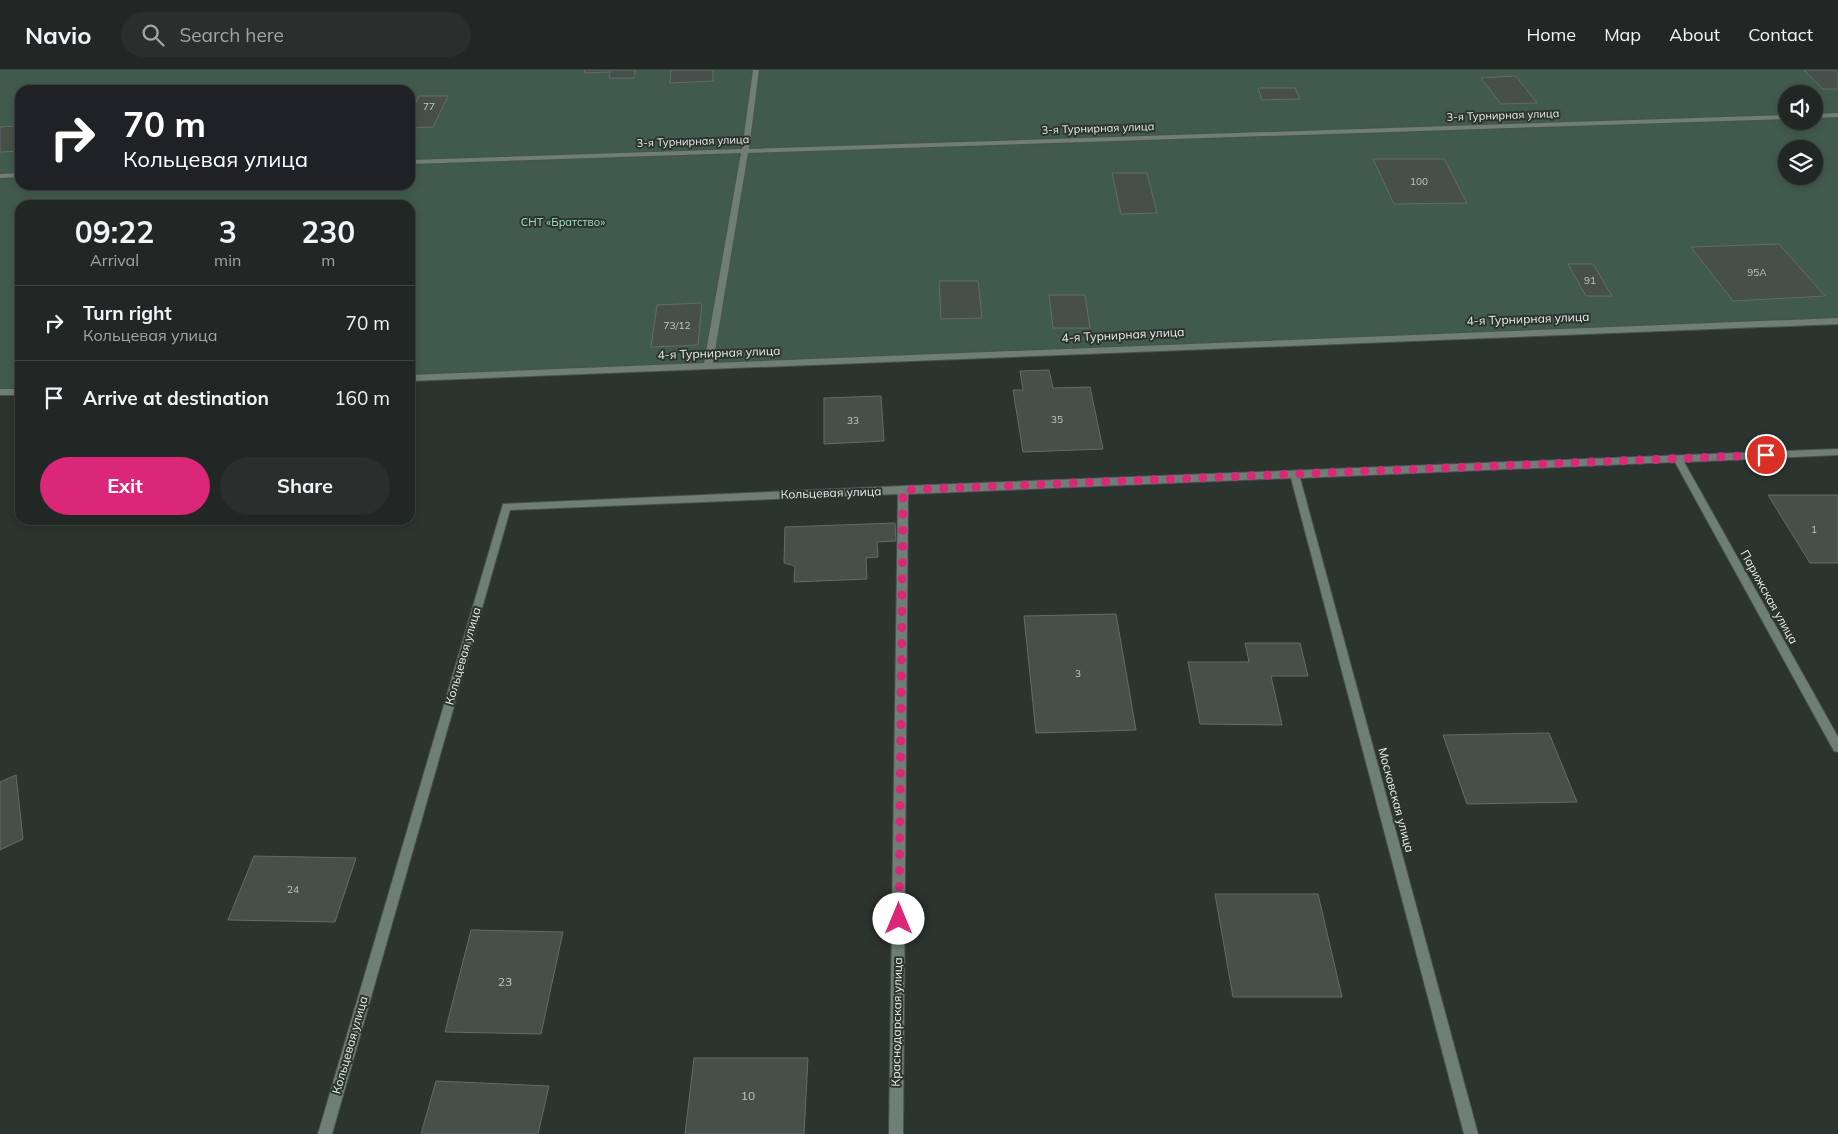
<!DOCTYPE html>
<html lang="en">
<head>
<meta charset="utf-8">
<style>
  body { margin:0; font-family:Mulish,sans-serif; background:#292f2c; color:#f1f3f6; height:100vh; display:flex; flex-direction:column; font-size:19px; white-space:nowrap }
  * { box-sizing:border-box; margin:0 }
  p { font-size:16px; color:#a2a5a6 }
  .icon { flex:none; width:28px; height:28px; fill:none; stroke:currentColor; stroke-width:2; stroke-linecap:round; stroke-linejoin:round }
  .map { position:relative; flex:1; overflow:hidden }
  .sheet { position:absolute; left:15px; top:130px; width:400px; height:325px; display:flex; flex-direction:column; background:#212724; border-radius:15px; box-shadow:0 2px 8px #0003,0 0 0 1px #3e4441 }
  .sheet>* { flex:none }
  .hud { position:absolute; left:15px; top:15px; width:400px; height:105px; border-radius:15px; box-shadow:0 2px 8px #0003,0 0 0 1px #3e4441; background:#202124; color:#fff; overflow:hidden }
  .fabs { position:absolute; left:1778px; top:15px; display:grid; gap:10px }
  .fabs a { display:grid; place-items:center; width:45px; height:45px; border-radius:50%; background:#212724; box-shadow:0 2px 8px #0003,0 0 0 1px #3e4441; font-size:25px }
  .pin { position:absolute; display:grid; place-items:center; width:42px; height:42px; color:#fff; margin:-21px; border:2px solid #fff; border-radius:50%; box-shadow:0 1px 5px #0007 }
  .me { position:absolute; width:55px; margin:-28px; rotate:0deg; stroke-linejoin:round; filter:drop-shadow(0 0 4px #0008) }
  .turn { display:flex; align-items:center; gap:18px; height:105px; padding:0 25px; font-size:22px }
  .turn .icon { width:65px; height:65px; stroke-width:2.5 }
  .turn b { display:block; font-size:35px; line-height:42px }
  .eta { display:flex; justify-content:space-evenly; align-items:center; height:85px; text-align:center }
  .eta b { font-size:30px; font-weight:700; line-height:35px }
  .action { display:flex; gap:10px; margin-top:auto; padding:10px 25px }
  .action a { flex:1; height:58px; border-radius:30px; background:#db2777; color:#fff; font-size:20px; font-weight:700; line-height:58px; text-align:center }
  .action a+a { background:#292f2c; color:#f1f3f6 }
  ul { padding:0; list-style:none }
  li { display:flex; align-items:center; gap:15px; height:75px; padding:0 25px; border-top:1px solid #3e4441 }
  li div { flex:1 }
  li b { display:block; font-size:19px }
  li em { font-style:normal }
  header { display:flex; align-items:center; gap:30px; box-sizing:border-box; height:70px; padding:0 25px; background:#212724; border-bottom:1px solid #3e4441 }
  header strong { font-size:24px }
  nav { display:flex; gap:28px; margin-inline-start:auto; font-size:18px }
  .search { width:350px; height:45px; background:#292f2c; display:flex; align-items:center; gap:12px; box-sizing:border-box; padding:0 18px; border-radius:28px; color:#a2a5a6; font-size:19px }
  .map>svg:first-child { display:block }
</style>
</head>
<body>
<header>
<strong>Navio</strong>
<div class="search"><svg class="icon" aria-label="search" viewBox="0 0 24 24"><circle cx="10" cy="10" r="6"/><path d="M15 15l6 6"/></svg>Search here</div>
<nav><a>Home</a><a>Map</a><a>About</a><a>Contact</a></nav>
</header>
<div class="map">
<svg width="1838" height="1064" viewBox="0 0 1838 1064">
  <rect width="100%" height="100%" fill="#2c3430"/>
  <!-- green -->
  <path fill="#415a4e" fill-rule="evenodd" d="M0 0H1838V255L410 310V135H20V324H0ZM20 20H410V115H20ZM1786 24H1814V51H1786ZM1786 79H1814V106H1786Z"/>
  <!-- building -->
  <path fill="#474f4b" stroke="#636c68" d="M585 0H635L634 8H609L610 2 584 3Z
    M671 0H713V11L670 13Z
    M1804 0H1838V19H1823Z
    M1516 6 1537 33 1501 34 1481 8Z
    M1258 18H1295L1300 29 1262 30Z
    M419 26H448L433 57 410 58V46Z
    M20 56V81L0 82V57Z
    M1373 89H1444L1467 133 1394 134Z
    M1112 103H1147L1157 143 1121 144Z
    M1779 174 1825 226 1733 231 1691 177Z
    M1568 194H1593L1612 226H1586Z
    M939 211H978L982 248 941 249Z
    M1049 225H1085L1090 258H1053Z
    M702 233 698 275 651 277 657 235Z
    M1049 300 1053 318 1090 317 1103 379 1023 382 1013 320H1023L1020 301Z
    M881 326 884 371 824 374V328Z
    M1768 425H1838V493H1810Z
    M895 453 896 471 877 472 878 487 866 488 867 509 794 512 795 496 784 493 785 457Z
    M1116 544 1136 660 1036 663 1024 546Z
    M1245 573H1300L1308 606H1271L1282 655 1200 654 1188 592H1249Z
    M1549 663 1577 732 1467 734 1443 665Z
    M16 705 23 769 0 780V712Z
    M254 786 356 788 335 852 228 850Z
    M1215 824H1318L1342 927H1233Z
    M471 860 563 862 541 964 445 962Z
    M694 988H808L804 1064H685Z
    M436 1011 549 1016 538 1064H421Z"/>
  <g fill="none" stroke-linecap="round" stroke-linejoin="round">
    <defs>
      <path id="service" d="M753 0H759L749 79 1786 45V49L748 83 713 293 1838 248V254L410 311V305L704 293 741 83 410 94V90L742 79Z
        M1838 43V47L1814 48V44Z
        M20 103V107L0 108V104Z
        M0 319H20V325H0Z"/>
      <path id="minor" d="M1838 379V385L1684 392 1838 667V682L1834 681 1675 392 1300 408 1478 1064H1464L1291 408 908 424 903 1064H889L898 424 510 440 332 1064H318L503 434 903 416Z"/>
    </defs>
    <!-- service casing -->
    <use href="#service" stroke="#4a524e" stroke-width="2"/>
    <!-- minor casing -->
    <use href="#minor" stroke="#4a524e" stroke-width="2"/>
    <!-- service -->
    <use href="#service" fill="#6f7e76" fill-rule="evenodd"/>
    <!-- minor -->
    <use href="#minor" fill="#6f7e76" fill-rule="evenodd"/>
  </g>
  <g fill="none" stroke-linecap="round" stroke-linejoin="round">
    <!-- route -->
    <path stroke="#db2777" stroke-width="9" stroke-dasharray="0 16.2" d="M899 849 903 420 1766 385"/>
  </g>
  <g text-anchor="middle" stroke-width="4" stroke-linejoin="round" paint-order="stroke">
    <!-- number labels -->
    <g font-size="10" fill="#c1c7c4">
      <text x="429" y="40">77</text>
      <text x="1419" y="115">100</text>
      <text x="1757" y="206">95А</text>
      <text x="1590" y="214">91</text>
      <text x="677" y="259">73/12</text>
      <text x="1057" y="353">35</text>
      <text x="853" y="354">33</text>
      <text x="1814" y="463">1</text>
      <text x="1078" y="607">3</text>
      <text x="293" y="823">24</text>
    </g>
    <!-- far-street labels -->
    <g font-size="11" fill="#eaefed" stroke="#2c3430">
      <text transform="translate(1503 45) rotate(-2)" y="4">3-я Турнирная улица</text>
      <text transform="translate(1098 58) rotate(-2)" y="4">3-я Турнирная улица</text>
      <text transform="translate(693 71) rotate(-2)" y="4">3-я Турнирная улица</text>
    </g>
    <!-- far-park labels -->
    <g font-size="11" fill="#a3e2c4" stroke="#2c3430">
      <text x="563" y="156">СНТ «Братство»</text>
    </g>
    <!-- street labels -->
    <g font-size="12" fill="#eaefed" stroke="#2c3430">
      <text transform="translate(1528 249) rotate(-2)" y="4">4-я Турнирная улица</text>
      <text transform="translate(1123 265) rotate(-3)" y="4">4-я Турнирная улица</text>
      <text transform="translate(719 283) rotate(-2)" y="4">4-я Турнирная улица</text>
      <text transform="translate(831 423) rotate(-2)" y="4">Кольцевая улица</text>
      <text transform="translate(1769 527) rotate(61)" y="4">Парижская улица</text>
      <text transform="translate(463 586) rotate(-74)" y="4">Кольцевая улица</text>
      <text transform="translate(1396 730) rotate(75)" y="4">Московская улица</text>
      <text transform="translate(897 952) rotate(-89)" y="4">Краснодарская улица</text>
      <text transform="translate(350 975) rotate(-74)" y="4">Кольцевая улица</text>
    </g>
    <!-- near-number labels -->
    <g font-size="12" fill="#c1c7c4">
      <text x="505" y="916">23</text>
      <text x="748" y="1030">10</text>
    </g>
  </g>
</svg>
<div class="fabs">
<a><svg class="icon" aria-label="sound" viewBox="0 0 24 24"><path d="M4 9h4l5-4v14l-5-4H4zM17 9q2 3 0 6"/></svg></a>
<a><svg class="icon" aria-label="layers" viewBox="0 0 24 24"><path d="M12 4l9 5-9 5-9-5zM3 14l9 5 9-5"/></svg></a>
</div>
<div class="pin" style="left:1766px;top:385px;background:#d93025"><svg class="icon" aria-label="arrive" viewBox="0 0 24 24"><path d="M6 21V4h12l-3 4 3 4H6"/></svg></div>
<svg class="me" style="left:899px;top:849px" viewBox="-20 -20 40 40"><circle r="19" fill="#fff"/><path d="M0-13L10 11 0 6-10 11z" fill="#db2777"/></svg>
<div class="hud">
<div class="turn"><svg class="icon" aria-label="right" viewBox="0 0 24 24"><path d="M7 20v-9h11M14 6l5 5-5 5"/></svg><div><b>70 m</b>Кольцевая улица</div></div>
</div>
<section class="sheet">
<div class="eta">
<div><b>09:22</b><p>Arrival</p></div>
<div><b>3</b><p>min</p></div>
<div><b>230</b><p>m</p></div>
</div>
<ul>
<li><svg class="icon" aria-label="right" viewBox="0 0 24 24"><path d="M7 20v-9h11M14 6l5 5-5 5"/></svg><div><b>Turn right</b><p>Кольцевая улица</p></div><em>70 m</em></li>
<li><svg class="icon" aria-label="arrive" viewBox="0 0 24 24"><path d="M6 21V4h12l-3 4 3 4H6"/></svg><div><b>Arrive at destination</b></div><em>160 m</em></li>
</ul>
<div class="action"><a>Exit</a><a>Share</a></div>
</section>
</div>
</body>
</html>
